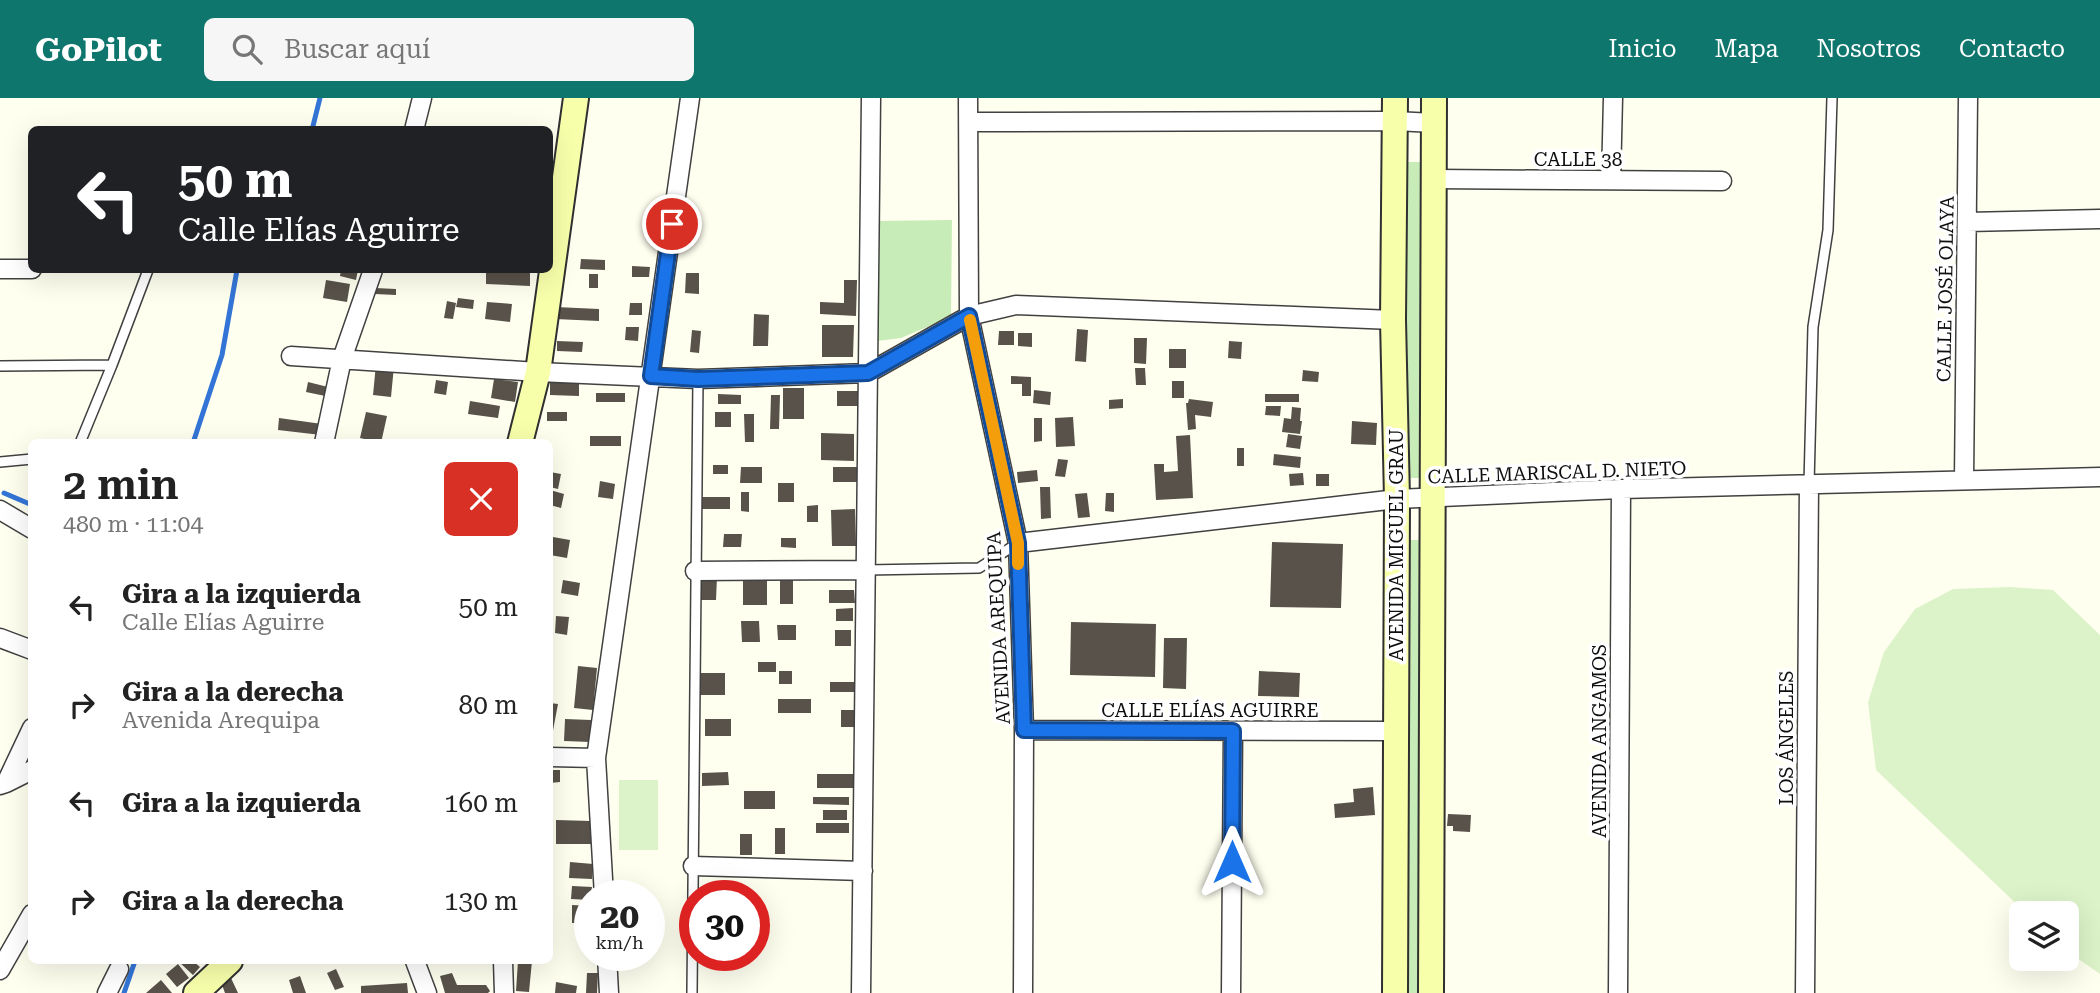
<!DOCTYPE html>
<html lang="es">
<head>
<meta charset="utf-8">
<style>
  body { margin:0; font-family:"Roboto Serif",serif; background:#f6f6f6; color:#222; height:100vh; display:flex; flex-direction:column; font-size:26px; white-space:nowrap }
  * { box-sizing:border-box; margin:0 }
  p { font-size:23px; color:#767676 }
  .icon { flex:none; width:38px; height:38px; fill:none; stroke:currentColor; stroke-width:2; stroke-linecap:round; stroke-linejoin:round }
  .map { position:relative; flex:1; overflow:hidden }
  .details { position:absolute; left:28px; top:341px; width:525px; height:525px; display:flex; flex-direction:column; background:#fff; border-radius:10px; box-shadow:0 7px 28px #0002 }
  .details>* { flex:none }
  .top-card { position:absolute; left:28px; top:28px; width:525px; height:147px; border-radius:10px; box-shadow:0 7px 28px #0002; background:#202124; color:#fff; overflow:hidden }
  .controls { position:absolute; left:2009px; top:803px; display:grid; gap:14px }
  .controls a { display:grid; place-items:center; width:70px; height:70px; border-radius:10px; background:#fff; box-shadow:0 7px 28px #0002; font-size:35px }
  .speed { position:absolute; left:574px; top:782px; display:flex; gap:14px; font-size:35px; font-weight:700; text-align:center }
  .speed>* { display:grid; place-content:center; width:91px; height:91px; border-radius:50%; background:#fff; box-shadow:0 7px 28px #0002; line-height:1 }
  .speed small { font-size:18px; font-weight:400 }
  .speed .limit { border:10px solid #d22; background:#fff; color:#111 }
  .pin { position:absolute; display:grid; place-items:center; width:60px; height:60px; color:#fff; margin:-30px; border:4px solid #fff; border-radius:50%; box-shadow:0 2px 7px #0007 }
  .me { position:absolute; width:77px; margin:-38px; rotate:0deg; stroke-linejoin:round; filter:drop-shadow(0 0 5px #0008) }
  .turn { display:flex; align-items:center; gap:24px; height:147px; padding:0 35px; font-size:32px }
  .turn .icon { width:91px; height:91px; stroke-width:2.5 }
  .turn b { display:block; font-size:49px; line-height:60px }
  .round { display:grid; place-items:center; flex:none; width:74px; height:74px; border-radius:10px; background:#f6f6f6 }
  .head { display:flex; align-items:center; justify-content:space-between; height:119px; padding:0 35px }
  h1 { font-size:42px; font-weight:600; line-height:52px }
  ul { padding:0; list-style:none }
  li { display:flex; align-items:center; gap:21px; height:98px; padding:0 35px }
  li div { flex:1 }
  li b { display:block; font-size:26px }
  li em { font-style:normal }
  header { display:flex; align-items:center; gap:42px; box-sizing:border-box; height:98px; padding:0 35px; background:#0f766e; color:#fff }
  header strong { font-size:33px }
  nav { display:flex; gap:38px; margin-inline-start:auto; font-size:24px }
  .search { width:490px; height:63px; background:#f6f6f6; display:flex; align-items:center; gap:18px; box-sizing:border-box; padding:0 24px; border-radius:10px; color:#767676; font-size:26px }
  .map>svg:first-child { display:block }
</style>
</head>
<body>
<header>
<strong>GoPilot</strong>
<div class="search"><svg class="icon" aria-label="search" viewBox="0 0 24 24"><circle cx="10" cy="10" r="6"/><path d="M15 15l6 6"/></svg>Buscar aquí</div>
<nav><a>Inicio</a><a>Mapa</a><a>Nosotros</a><a>Contacto</a></nav>
</header>
<div class="map">
<svg width="2100" height="895" viewBox="0 0 2100 895">
  <rect width="100%" height="100%" fill="#fffff0"/>
  <!-- green -->
  <path fill="#c8ecb7" d="M1401 64H1421L1423 380H1403Z
    M952 122 951 219 901 240 877 243 878 123Z
    M1403 442H1421V895H1402Z"/>
  <!-- pitch -->
  <path fill="#dcf3c9" d="M2011 489 2053 492 2100 537V876L2067 853V816L2026 815 1876 672 1868 604 1884 554 1915 511 1953 491Z
    M619 682H658V752H619Z"/>
  <g fill="none" stroke-linecap="round" stroke-linejoin="round">
    <!-- stream -->
    <path stroke="#3375d6" stroke-width="5" d="M312 32 320 0
      M193 345 222 257 237 172
      M4 395 32 407
      M124 895 135 863"/>
  </g>
  <!-- building -->
  <path fill="#58524a" d="M581 161 605 162V172L580 171Z
    M632 168 650 169 649 179H632Z
    M341 172H358L356 182 340 178Z
    M486 172H530V188L486 186Z
    M686 175H699V196L685 195Z
    M589 176H598V190H589Z
    M326 182 350 186 347 204 323 200Z
    M844 182H857L856 218 820 216V204L844 205Z
    M375 190 396 191V197L375 196Z
    M458 200 474 202 473 211 456 209Z
    M447 203 456 205 453 221 444 220Z
    M487 204 512 206 510 224 485 221Z
    M630 205H642V217H629Z
    M556 209 599 211V223L555 221Z
    M754 216 769 217 768 248H753Z
    M822 227H854L853 259H822Z
    M626 229H639L638 243 625 242Z
    M1077 231 1088 232 1086 264 1075 263Z
    M692 232 701 233 699 255 690 254Z
    M999 233H1014V247H998Z
    M1018 235H1032V249L1018 248Z
    M1134 240H1147L1146 266 1134 265Z
    M557 243 583 244 582 254 557 253Z
    M1229 243 1242 244 1241 261 1228 260Z
    M1169 251H1186V270H1169Z
    M376 266 394 268 391 299 373 297Z
    M1135 270H1145L1146 287H1136Z
    M1303 272 1319 274 1318 284 1302 283Z
    M1011 278 1031 279V298H1022V286H1011Z
    M550 280 579 281V298L550 297Z
    M494 281 518 284 515 304 491 300Z
    M436 282 448 284 446 297 434 295Z
    M1172 283H1184V300H1172Z
    M308 284 332 290 330 299 306 294Z
    M783 290H804V321H783Z
    M1034 292 1051 294 1050 307 1033 305Z
    M837 293H858V308H837Z
    M596 295H625V304H596Z
    M718 296 741 297V306H718Z
    M1265 296H1299V304H1265Z
    M771 297H780L779 331H770Z
    M1123 301V310L1109 311V302Z
    M1189 301 1213 304 1211 319 1195 317 1196 331 1188 332 1186 305H1188Z
    M470 303 500 308 498 320 468 316Z
    M1266 308H1281L1280 318 1265 317Z
    M1292 309 1301 310 1300 323H1302L1300 336 1282 334 1284 320 1291 321Z
    M366 314 387 318 381 345 360 340Z
    M547 314H567V323H547Z
    M715 314H731V329H715Z
    M744 316H754V344H745Z
    M1073 319 1075 348 1056 349 1055 320Z
    M279 320 322 326 321 337 278 332Z
    M1034 320H1042V343L1034 344Z
    M1352 323 1377 325 1376 347 1351 346Z
    M821 335 854 336V363L821 362Z
    M1288 336 1302 338 1300 351 1286 349Z
    M1190 337 1193 400 1156 402 1154 366H1164V374L1178 373 1176 338Z
    M590 338H621V348H590Z
    M1237 350H1244V368H1237Z
    M1274 356 1301 359 1300 370 1273 367Z
    M1058 361 1068 362 1065 379 1055 378Z
    M713 367H728V376H713Z
    M741 369H762V385H740Z
    M833 369H857V384H833Z
    M1037 372 1038 383 1018 385 1017 374Z
    M550 374 561 376 558 391 550 389Z
    M1303 375 1304 387 1290 388 1289 376Z
    M1316 376H1329V388H1316Z
    M600 383 615 386 613 401 598 399Z
    M778 385H794V404H778Z
    M1040 389H1050L1051 420 1041 421Z
    M550 392 564 396 561 410 550 407Z
    M741 394H749V414L741 413Z
    M1087 395 1090 419 1078 420 1075 396Z
    M1106 395H1114V414L1105 413Z
    M702 399H730V411H702Z
    M818 407V424H807V408Z
    M855 411 856 448H832L831 412Z
    M724 436H742L741 449H723Z
    M553 439 570 442 567 460 550 457Z
    M781 440H796V450L781 449Z
    M1272 444 1343 446 1341 510 1270 509Z
    M701 479H717L716 502H701Z
    M780 481H793V506H780Z
    M563 482 580 485 578 498 561 495Z
    M743 482H767V507H743Z
    M829 492H854L855 505H829Z
    M853 510V523H836V511Z
    M556 518 569 519 567 537 555 535Z
    M741 523H759L760 544H742Z
    M1071 524 1156 526 1155 579 1070 577Z
    M777 527H796V542H778Z
    M835 532H851V548H835Z
    M1164 540H1187L1186 591 1163 590Z
    M758 564H776V574H758Z
    M578 568 597 570 593 612 574 610Z
    M779 573H792V586H779Z
    M1259 573 1300 575 1299 599 1258 598Z
    M701 575H725V597H700Z
    M830 584H854V594H830Z
    M778 601H811V615H778Z
    M550 605 558 606 551 643H550Z
    M841 612H856V629H841Z
    M565 621 591 622 590 644 564 643Z
    M705 621H731V638H705Z
    M550 672H560V684L550 685Z
    M728 674 729 687 702 688V675Z
    M817 676H858L857 690H817Z
    M1373 689 1375 717 1335 720 1334 706 1354 704 1353 691Z
    M744 693H775V711H744Z
    M813 699H849V707L813 706Z
    M823 712H847V722H823Z
    M1448 716 1471 717 1470 734 1453 733V728H1447Z
    M556 722 591 723V746H556Z
    M816 725H849V735H816Z
    M775 730H785V756H775Z
    M740 736H752V757H740Z
    M570 764 593 766 592 781 569 780Z
    M572 788 592 789 590 802 571 801Z
    M572 807 590 808V825H572Z
    M178 863H193L200 869 193 877Z
    M518 863H532L529 894 516 893Z
    M178 866 189 880 177 889 166 876Z
    M336 871 344 889 335 892 327 875Z
    M452 875 457 887H486L490 893 488 895H445L440 878Z
    M587 875H598L597 895H586Z
    M300 878 306 895H293L289 882Z
    M231 880 238 895H225L221 884Z
    M161 882 172 895H146Z
    M556 884 577 888 576 895H555Z
    M407 885 408 895H361V888Z"/>
  <g fill="none" stroke-linecap="round" stroke-linejoin="round">
    <defs>
      <path id="lane" d="M0 268 112 267
        M80 345 112 267 148 172
        M0 364 32 361
        M1809 386 1813 229 1828 132 1832 0
        M866 472 979 470 1018 445
        M692 895 698 281"/>
      <path id="street" d="M968 0 969 218 1018 445 1024 632 1023 895
        M968 24 1395 23 1434 25
        M414 32 422 0
        M1434 81 1722 83
        M1611 82 1613 0
        M1967 124 2100 121
        M0 171H32
        M291 258 538 274 698 281 868 275 969 218 1016 207 1393 222
        M324 345 342 261 373 172
        M1964 382 1968 0
        M0 412 32 431
        M1018 445 1397 401 1621 391 2100 379
        M695 473 866 472
        M0 540 32 552
        M1024 632 1396 633
        M550 659 596 660
        M6 685 32 672
        M0 687 6 685 32 630
        M693 768 863 773
        M604 798 596 660 690 0
        M607 858 609 895
        M415 863 427 895
        M503 863 504 895
        M0 872 32 816
        M107 895 119 871
        M861 895 871 0
        M1231 895 1233 633
        M1618 895 1621 391
        M1805 895 1809 386"/>
      <path id="secondary" d="M520 345 538 274 576 0
        M196 895 230 863
        M1395 895 1397 401 1393 222 1395 0
        M1431 895 1434 0"/>
    </defs>
    <!-- lane casing -->
    <use href="#lane" stroke="#414141" stroke-width="12"/>
    <!-- street casing -->
    <use href="#street" stroke="#414141" stroke-width="21"/>
    <!-- secondary casing -->
    <use href="#secondary" stroke="#303030" stroke-width="28"/>
    <!-- lane -->
    <use href="#lane" stroke="#fff" stroke-width="9"/>
    <!-- street -->
    <use href="#street" stroke="#fff" stroke-width="18"/>
    <!-- secondary -->
    <use href="#secondary" stroke="#f8ffab" stroke-width="24"/>
  </g>
  <g fill="none" stroke-linecap="round" stroke-linejoin="round">
    <defs>
      <path id="route" d="M672 126 651 278 698 281 868 275 969 218 1018 445 1024 632 1233 633 1232 764"/>
    </defs>
    <!-- route casing -->
    <use href="#route" stroke="#114b97" stroke-width="18"/>
    <!-- route -->
    <use href="#route" stroke="#1a73e8" stroke-width="12"/>
    <!-- slow -->
    <path stroke="#f59e0b" stroke-width="12" d="M970 222 1018 445V466"/>
  </g>
  <g text-anchor="middle" stroke-width="7" stroke-linejoin="round" paint-order="stroke">
    <!-- street labels -->
    <g font-size="19" fill="#0e0e0e" stroke="#fff">
      <text x="1578" y="68">CALLE 38</text>
      <text transform="translate(1945 191) rotate(-89)" y="7">CALLE JOSÉ OLAYA</text>
      <text transform="translate(1557 374) rotate(-2)" y="7">CALLE MARISCAL D. NIETO</text>
      <text transform="translate(1396 447) rotate(-90)" y="7">AVENIDA MIGUEL GRAU</text>
      <text transform="translate(998 530) rotate(-93)" y="7">AVENIDA AREQUIPA</text>
      <text x="1210" y="619">CALLE ELÍAS AGUIRRE</text>
      <text transform="translate(1786 640) rotate(-90)" y="7">LOS ÁNGELES</text>
      <text transform="translate(1599 643) rotate(-90)" y="7">AVENIDA ANGAMOS</text>
    </g>
  </g>
</svg>
<div class="controls">
<a><svg class="icon" aria-label="layers" viewBox="0 0 24 24"><path d="M12 4l9 5-9 5-9-5zM3 14l9 5 9-5"/></svg></a>
</div>
<div class="speed"><div>20<small>km/h</small></div><div class="limit">30</div></div>
<div class="pin" style="left:672px;top:126px;background:#d93025"><svg class="icon" aria-label="arrive" viewBox="0 0 24 24"><path d="M6 21V4h12l-3 4 3 4H6"/></svg></div>
<svg class="me" style="left:1232px;top:764px" viewBox="-20 -20 40 40"><path d="M0-17L14 15 0 8-14 15z" fill="#1a73e8" stroke="#fff" stroke-width="4"/></svg>
<div class="top-card">
<div class="turn"><svg class="icon" aria-label="left" viewBox="0 0 24 24"><path d="M17 20v-9H6M10 6l-5 5 5 5"/></svg><div><b>50 m</b>Calle Elías Aguirre</div></div>
</div>
<section class="details">
<div class="head"><div><h1>2 min</h1><p>480 m · 11:04</p></div><a class="round" style="background:#d93025;color:#fff"><svg class="icon" aria-label="close" viewBox="0 0 24 24"><path d="M6 6l12 12M18 6L6 18"/></svg></a></div>
<ul>
<li><svg class="icon" aria-label="left" viewBox="0 0 24 24"><path d="M17 20v-9H6M10 6l-5 5 5 5"/></svg><div><b>Gira a la izquierda</b><p>Calle Elías Aguirre</p></div><em>50 m</em></li>
<li><svg class="icon" aria-label="right" viewBox="0 0 24 24"><path d="M7 20v-9h11M14 6l5 5-5 5"/></svg><div><b>Gira a la derecha</b><p>Avenida Arequipa</p></div><em>80 m</em></li>
<li><svg class="icon" aria-label="left" viewBox="0 0 24 24"><path d="M17 20v-9H6M10 6l-5 5 5 5"/></svg><div><b>Gira a la izquierda</b></div><em>160 m</em></li>
<li><svg class="icon" aria-label="right" viewBox="0 0 24 24"><path d="M7 20v-9h11M14 6l5 5-5 5"/></svg><div><b>Gira a la derecha</b></div><em>130 m</em></li>
</ul>
</section>
</div>
</body>
</html>
